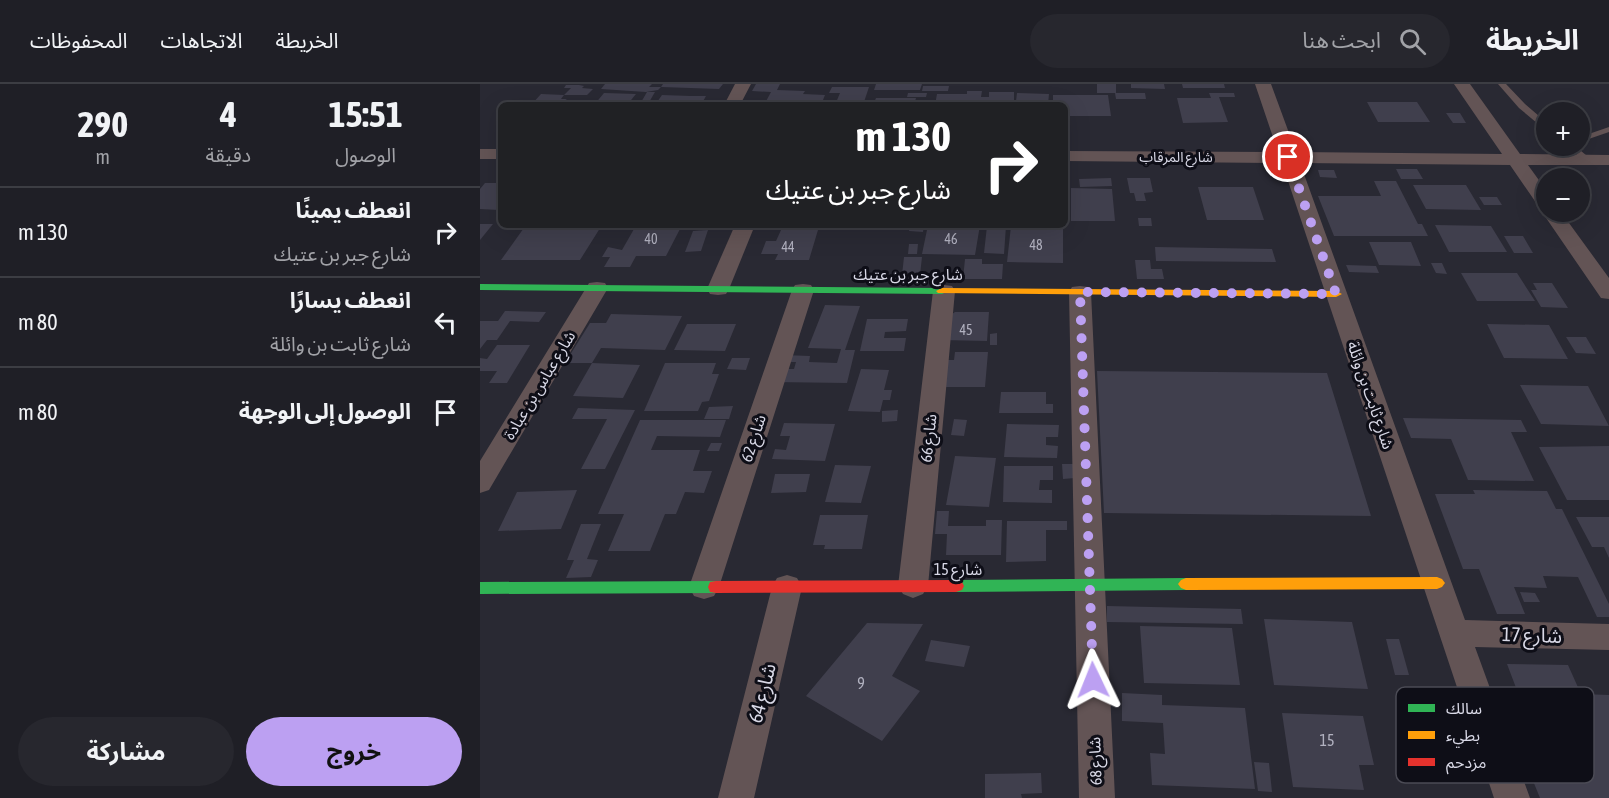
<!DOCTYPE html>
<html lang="ar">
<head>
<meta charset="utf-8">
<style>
  body { margin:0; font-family:"Asap Condensed","Noto Sans Arabic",sans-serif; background:#27272e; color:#f1f3f6; direction:rtl; height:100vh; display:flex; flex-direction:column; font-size:22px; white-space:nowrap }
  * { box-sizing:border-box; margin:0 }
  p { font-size:20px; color:#a1a2a7 }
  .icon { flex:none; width:33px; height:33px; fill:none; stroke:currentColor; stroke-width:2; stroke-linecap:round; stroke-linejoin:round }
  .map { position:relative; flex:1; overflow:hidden; direction:ltr }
  .panel { display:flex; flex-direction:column; background:#1f1f26; width:480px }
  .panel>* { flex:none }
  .guide { position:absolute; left:18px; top:18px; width:570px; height:126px; border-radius:9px; box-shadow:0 6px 24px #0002,0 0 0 2px #3c3d43; direction:rtl; background:#202124; color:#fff; overflow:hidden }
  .tools { position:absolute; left:1056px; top:18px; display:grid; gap:12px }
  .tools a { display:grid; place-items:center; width:54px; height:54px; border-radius:50%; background:#1f1f26; box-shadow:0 6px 24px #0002,0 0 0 2px #3c3d43; font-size:30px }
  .pin { position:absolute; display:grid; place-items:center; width:51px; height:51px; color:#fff; margin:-26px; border:3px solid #fff; border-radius:50%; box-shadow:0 2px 6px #0007 }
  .me { position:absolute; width:66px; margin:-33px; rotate:358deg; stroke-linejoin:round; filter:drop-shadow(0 0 4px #0008) }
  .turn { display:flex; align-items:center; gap:21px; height:126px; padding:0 18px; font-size:27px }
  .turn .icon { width:78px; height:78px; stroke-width:2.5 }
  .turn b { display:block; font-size:42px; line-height:51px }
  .eta { display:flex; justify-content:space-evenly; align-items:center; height:102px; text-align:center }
  .eta b { font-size:36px; font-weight:700; line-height:42px }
  .primary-button { display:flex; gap:12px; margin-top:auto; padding:12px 18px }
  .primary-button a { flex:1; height:69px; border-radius:36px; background:#bca0f2; color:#111; font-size:24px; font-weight:700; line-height:69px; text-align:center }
  .primary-button a+a { background:#27272e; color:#f1f3f6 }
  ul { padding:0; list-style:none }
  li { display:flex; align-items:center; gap:18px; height:90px; padding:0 18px; border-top:2px solid #3c3d43 }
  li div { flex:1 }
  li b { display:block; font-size:22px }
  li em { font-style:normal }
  header { display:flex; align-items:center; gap:36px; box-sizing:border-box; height:84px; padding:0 30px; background:#1f1f26; border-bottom:2px solid #3c3d43 }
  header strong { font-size:28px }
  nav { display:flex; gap:33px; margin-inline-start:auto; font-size:21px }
  .search { width:420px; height:54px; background:#27272e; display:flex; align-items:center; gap:15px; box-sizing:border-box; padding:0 21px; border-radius:33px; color:#a1a2a7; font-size:22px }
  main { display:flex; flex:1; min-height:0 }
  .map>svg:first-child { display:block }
</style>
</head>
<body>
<header>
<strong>الخريطة</strong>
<div class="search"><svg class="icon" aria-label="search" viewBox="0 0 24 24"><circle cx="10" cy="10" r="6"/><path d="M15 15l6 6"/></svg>ابحث هنا</div>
<nav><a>الخريطة</a><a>الاتجاهات</a><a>المحفوظات</a></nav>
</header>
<main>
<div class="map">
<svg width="1129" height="714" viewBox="0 0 1129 714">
  <rect width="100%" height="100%" fill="#292933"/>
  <!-- building -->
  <path fill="#403f4d" d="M125 0H172L169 3H181L178 6 166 8 121 5Z
    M183 0H243L239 5 181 3Z
    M276 0H300L297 6 325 7 323 10 345 11 343 16H351L349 21H284L291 8 272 7Z
    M396 0H442L440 6H394Z
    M617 0H636V9H617Z
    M651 0H684L685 5 651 4Z
    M702 0H744L745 4H703Z
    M86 1H99L104 2 102 4 113 5 107 11H84L91 4H84Z
    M443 2H469L468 7H442Z
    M352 3H389L383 21H355L360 9H349Z
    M487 7H502L501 13H509V8H534V16H508V19H501L500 21H455L457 10H487Z
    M167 8H175L168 20H160Z
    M124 9 156 10 147 21H114Z
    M428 9H447L446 13H427Z
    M537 9 569 10 568 21H540V17H536Z
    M635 9H665L666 15H636Z
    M729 9H754L755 13H739L748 38 703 39 697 14H731Z
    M61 10 84 11 81 15H87L84 17 104 18 101 21H51Z
    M182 11 211 12H226L221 21H175Z
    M573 11H628L631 32H588V42H585V21H573Z
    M396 14H436L434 21H393Z
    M887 18H937L950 38H898Z
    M966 29H980L986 39H973Z
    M916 85H937L943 95H921Z
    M838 86H854L857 94 840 93Z
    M631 94 632 102 600 103 599 95Z
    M647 94H670L673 108 664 109 666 117H656L654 109H650Z
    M894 97H916L938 140H942L948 152H854L838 112H901Z
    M5 99H21L19 126 0 125V105Z
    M933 101H986L1001 126 946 125Z
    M718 103H773L784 136H727Z
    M591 104 632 105 635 137H591Z
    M999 113H1017L1022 121H1004Z
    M658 134H671L672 142H659Z
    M0 140H13L0 156Z
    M46 141H122L100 176H21Z
    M430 141H444L443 148 429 147Z
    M448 141H500L495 171 442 170Z
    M955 141 1011 142 1027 168H969Z
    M507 142H526L524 170 504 169Z
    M531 142 583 143V179L527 178Z
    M154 145H200L186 172H156L150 183H124L130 173H122L128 163 142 166Z
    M228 146 221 167 205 168 213 147Z
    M301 146H338L329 176H295L298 170H281L286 157H296Z
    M1024 152H1043L1053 169H1034Z
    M889 158H931L941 182 899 181Z
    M429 160H438L437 170H428Z
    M675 163 792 165 796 178 676 177Z
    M424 173H442L440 191H422Z
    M485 175H502V180H523L522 195H483Z
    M655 176H670L671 185H682L684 195H657Z
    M951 179H962L967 190 956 189Z
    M866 181 896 182 899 189 869 188Z
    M981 189H1037L1055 217H997Z
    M1053 199H1072L1088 224 1061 223 1051 206H1057Z
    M345 221 380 222 365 266H375L367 299 293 298 298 285H314L316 278H301L303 271 330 272 329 278 357 279 361 265 328 264Z
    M25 227 66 228 59 238 30 237 17 256H7L0 265V237H18Z
    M475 228H509L507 257 462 256 465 235Z
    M131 230 202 232 185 266 121 264 112 279 160 281 143 314 93 312 112 279H85L110 239H126Z
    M387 235H428L426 247 405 248 404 254H426L424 267H380Z
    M207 240H256L245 267 194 266Z
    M1007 240 1069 241 1088 275 1024 274Z
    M517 249V261H510V250Z
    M1086 253H1106L1116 270 1096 269Z
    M17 261H50L27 299H9L17 287H0V274L7 275Z
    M475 268H508L505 303H464L461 276H474Z
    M252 274H270L266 286 247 285Z
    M185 279H236L232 290H239L229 317 222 318 218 327H164Z
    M381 285 409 286 404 306H412L410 316H403L400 328 368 327Z
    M617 287 847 289 891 432 624 429Z
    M1040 301 1108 302 1129 342 1061 340Z
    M521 308H566V320H573V329H519Z
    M253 322 249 335H224L229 323Z
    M98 324 155 326 125 385H101L127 335H92Z
    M418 326 417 337 402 338V327Z
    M923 334 1041 336 1047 348H1031L1054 397 988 396 971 355 931 354Z
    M474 335 487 336 484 352 471 351Z
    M160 336H246L240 353 177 352 171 366H220L213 387H232L224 409 205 408 196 430H185L170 467H128L144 430H118Z
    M304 339 355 340 345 377 292 375 295 365 306 366 310 352H300Z
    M527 340 579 341 578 353H566V361L578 362 577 374 524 373Z
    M231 359H242L239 367H227Z
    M1129 362V416H1087L1059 363Z
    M475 372 516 374 509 423 466 421Z
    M582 380H593L595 394 583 395Z
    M355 381 391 382 381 419 345 418Z
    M524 382H573V396H560L559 406H572V419L523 418Z
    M295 390H330L326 408 291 409Z
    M97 406 81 445 18 447 37 408Z
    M993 406 1067 407 1076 425H1082L1129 520V533H1117L1098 493 1063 492 1067 504 1034 503 1045 530H1017L999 485H983L955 410H995Z
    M457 427H469L468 442H506V436H522L521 471H466L467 450H455Z
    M340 431H388L382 465H344L345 461H333Z
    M1096 433H1129V474L1124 463H1112Z
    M527 437H587V446H566V477L526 478Z
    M101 440H121L107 475 118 476 111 493 86 494 94 476H87Z
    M1040 508 1055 509 1060 518H1044Z
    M627 522 761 525 763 540 627 538Z
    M784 535 872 538 888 605 794 601Z
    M387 539 443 540 412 592 440 607 402 657 326 612Z
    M660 542 752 544 760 601 664 599Z
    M906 555H919L929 591H915Z
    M451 556 490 562 484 583 445 577Z
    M1027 580 1088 581 1101 610 1129 611V714H1060L1036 655H1049L1062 685 1091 686 1081 662H1096L1087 641 1039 640 1028 609H1038Z
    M642 609 682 611V621L765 624 775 705 672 701 670 669 685 670 683 639 642 637Z
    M802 629 883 632 894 681H879L884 706 813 703Z
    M774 678 789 679 792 708 778 707Z
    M561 689 562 709 541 710 542 714H505V690Z"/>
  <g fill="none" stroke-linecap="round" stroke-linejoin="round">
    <!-- lane -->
    <path fill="#635455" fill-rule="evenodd" d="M1018 0H1026L1045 20 1066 38V44H1063L1039 24Z
      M1129 43V48L1100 58V53Z
      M1087 62H1095L1112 76 1105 78Z"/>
    <!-- street -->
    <path fill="#635455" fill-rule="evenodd" d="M255 0H271L260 21H244Z
      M775 0H791L816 68 1022 70 974 0H990L1040 70 1129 71V81H1048L1066 106V128H1081L1129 194V215L1121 214 1062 128 1065 124 1059 123 1030 81 820 79 985 536 1129 540V566L995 563 1050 714H1014L802 79 585 77V67L798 68Z
      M0 65H21V75H0Z
      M255 141H275L249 205 246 210 238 211 230 210 227 205Z
      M117 198 125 199 128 204 9 406 0 409V377L106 204 109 199Z
      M323 200 331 201 334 206 239 503 234 512 224 515 214 512 209 503 312 206 315 201Z
      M464 201 472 202 475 207 448 502 443 510 433 514 423 510 418 502 453 207 456 202Z
      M600 202 608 203 611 208 635 714H599L589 208 592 203Z
      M307 491 317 494 322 503 274 714H238L292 503 297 494Z"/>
    <!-- fast -->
    <path fill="#30b455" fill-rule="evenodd" d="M0 200 462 204 468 207 462 210 0 206Z
      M706 494 711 496 714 500 711 504 706 506 476 508 470 506 468 502 470 498 476 496Z
      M236 497 242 498 244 503 242 508 236 509 0 510V498Z"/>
    <!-- slow -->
    <path fill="#ff9f0a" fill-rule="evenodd" d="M462 204 856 207 862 210 856 213 458 209 456 207Z
      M957 493 962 495 965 499 962 503 957 505 706 506 701 504 698 500 701 496 706 494Z"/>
    <!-- jam -->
    <path fill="#e5322d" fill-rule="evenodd" d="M476 496 482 498 484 502 482 506 476 508 236 509 230 508 228 503 230 498 236 497Z"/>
  </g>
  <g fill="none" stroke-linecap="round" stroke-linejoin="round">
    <!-- route -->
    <path stroke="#bca0f2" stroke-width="10" stroke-dasharray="0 18" d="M613 596 600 208 856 210 808 73"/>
  </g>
  <g text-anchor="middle" stroke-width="6" stroke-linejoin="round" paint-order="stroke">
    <!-- far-street labels -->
    <g font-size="14" fill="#d8d8e6" stroke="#0e0e17">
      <text x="696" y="78">شارع المرقاب</text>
    </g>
    <!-- number labels -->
    <g font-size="14" fill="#b2b2c0">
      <text x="171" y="160">40</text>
      <text x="471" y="160">46</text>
      <text x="556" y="166">48</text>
      <text x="308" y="168">44</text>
      <text x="486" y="251">45</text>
    </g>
    <!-- street labels -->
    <g font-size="16" fill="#d8d8e6" stroke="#0e0e17">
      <text x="428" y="196">شارع جبر بن عتيك</text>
      <text transform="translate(59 301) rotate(-59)" y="6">شارع عباس بن عبادة</text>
      <text transform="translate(891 311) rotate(71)" y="6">شارع ثابت بن وائلة</text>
      <text transform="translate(273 354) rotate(-72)" y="6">شارع 62</text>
      <text transform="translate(448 354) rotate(-84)" y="6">شارع 66</text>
      <text x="478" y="491">شارع 15</text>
      <text transform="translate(615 677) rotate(-92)" y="6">شارع 68</text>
    </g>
    <!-- near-number labels -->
    <g font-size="16" fill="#b2b2c0">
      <text x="381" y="605">9</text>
      <text x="847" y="662">15</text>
    </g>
    <!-- near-street labels -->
    <g font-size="20" fill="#d8d8e6" stroke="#0e0e17">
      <text transform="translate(1052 551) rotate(2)" y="7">شارع 17</text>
      <text transform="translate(282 609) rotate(-76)" y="7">شارع 64</text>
    </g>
  </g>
  <!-- legend -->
  <rect x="916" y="603" width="198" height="96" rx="9" fill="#0e0e17" stroke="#4b4b55" stroke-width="1.5"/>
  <rect x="928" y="620" width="27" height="8" fill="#30b455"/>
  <rect x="928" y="647" width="27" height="8" fill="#ff9f0a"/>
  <rect x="928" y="674" width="27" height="8" fill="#e5322d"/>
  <g font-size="16" fill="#d8d8e6">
    <text x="966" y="630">سالك</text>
    <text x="966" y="657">بطيء</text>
    <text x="966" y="684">مزدحم</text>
  </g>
</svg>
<div class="tools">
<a>+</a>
<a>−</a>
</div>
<div class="pin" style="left:808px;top:73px;background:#d93025"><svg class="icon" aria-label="arrive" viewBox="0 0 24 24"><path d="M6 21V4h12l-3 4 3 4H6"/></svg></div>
<svg class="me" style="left:613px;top:596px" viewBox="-20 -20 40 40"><path d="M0-17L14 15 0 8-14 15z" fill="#bca0f2" stroke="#fff" stroke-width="4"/></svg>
<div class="guide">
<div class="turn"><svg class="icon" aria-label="right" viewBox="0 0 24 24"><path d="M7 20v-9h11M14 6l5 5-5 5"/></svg><div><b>130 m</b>شارع جبر بن عتيك</div></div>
</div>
</div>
<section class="panel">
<div class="eta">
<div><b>15:51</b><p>الوصول</p></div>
<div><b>4</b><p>دقيقة</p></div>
<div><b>290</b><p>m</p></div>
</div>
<ul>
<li><svg class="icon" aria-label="right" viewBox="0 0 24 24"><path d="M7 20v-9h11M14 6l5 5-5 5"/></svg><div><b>انعطف يمينًا</b><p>شارع جبر بن عتيك</p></div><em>130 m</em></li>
<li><svg class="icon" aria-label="left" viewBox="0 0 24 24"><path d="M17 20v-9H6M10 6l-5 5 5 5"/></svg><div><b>انعطف يسارًا</b><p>شارع ثابت بن وائلة</p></div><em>80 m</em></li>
<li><svg class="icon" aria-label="arrive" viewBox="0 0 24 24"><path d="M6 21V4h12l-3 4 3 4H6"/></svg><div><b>الوصول إلى الوجهة</b></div><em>80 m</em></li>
</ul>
<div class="primary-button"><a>خروج</a><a>مشاركة</a></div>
</section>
</main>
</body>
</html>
